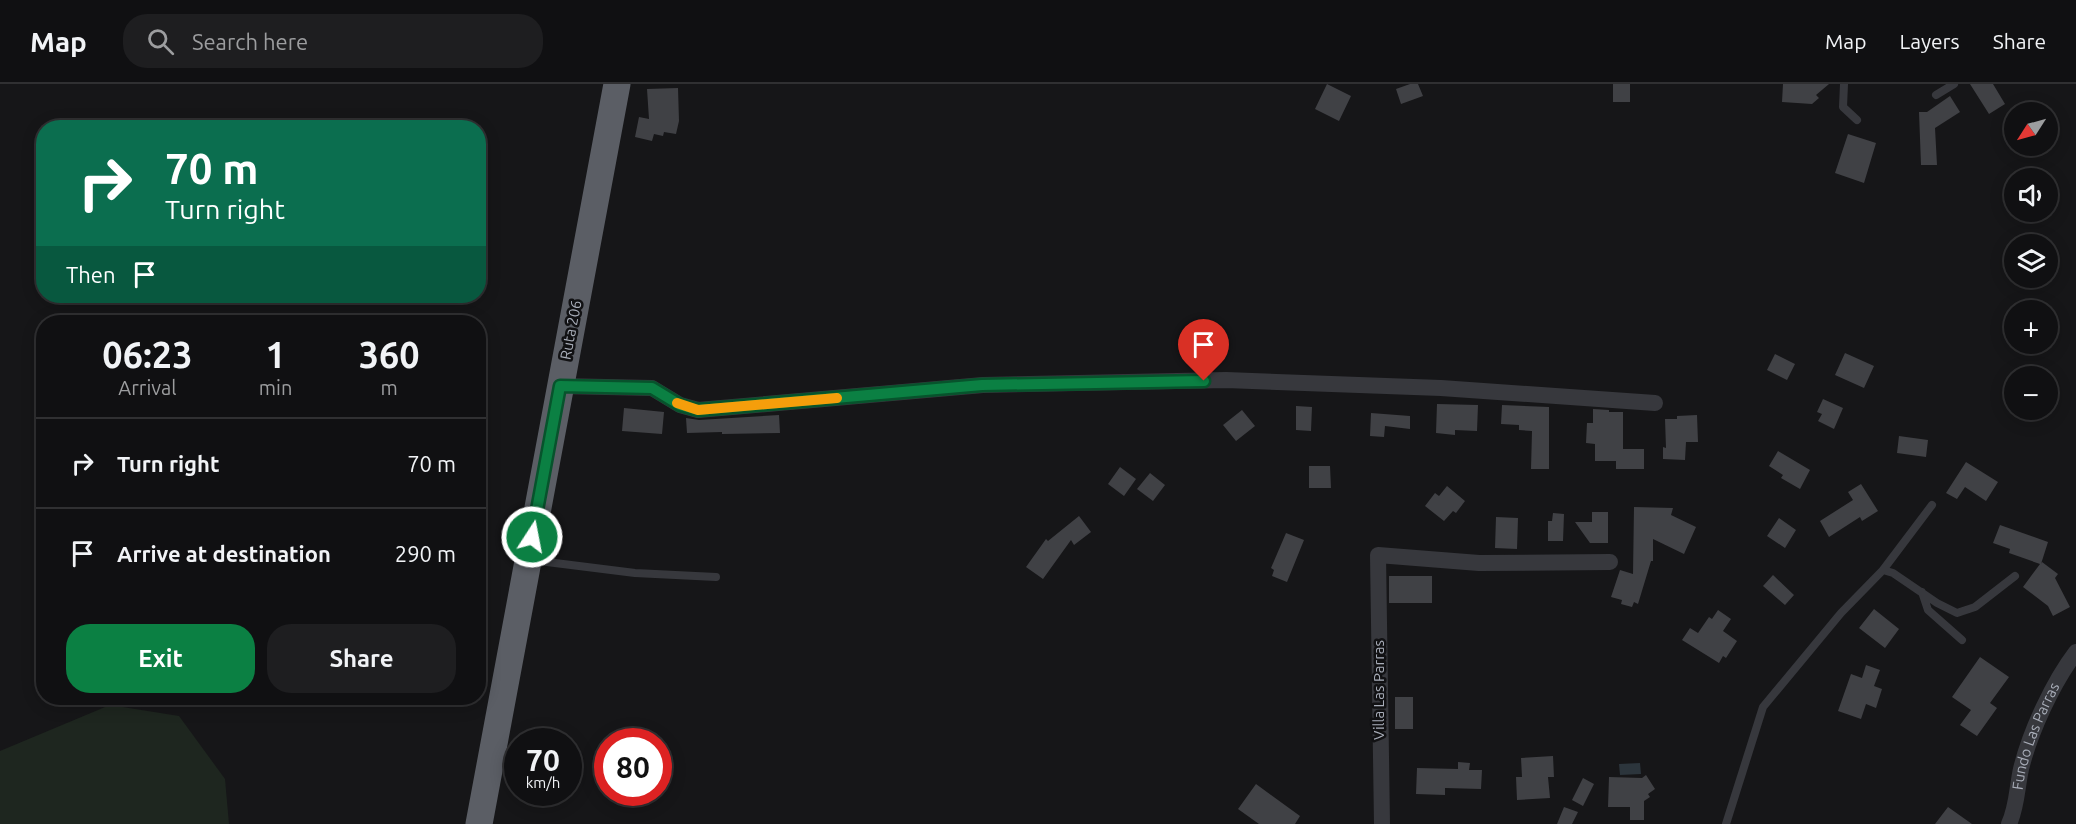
<!DOCTYPE html>
<html lang="en">
<head>
<meta charset="utf-8">
<style>
  body { margin:0; font-family:Ubuntu,sans-serif; background:#1e1e20; color:#f1f3f6; height:100vh; display:flex; flex-direction:column; font-size:22px; white-space:nowrap }
  * { box-sizing:border-box; margin:0 }
  p { font-size:20px; color:#9c9d9f }
  .icon { flex:none; width:33px; height:33px; fill:none; stroke:currentColor; stroke-width:2; stroke-linecap:round; stroke-linejoin:round }
  .map { position:relative; flex:1; overflow:hidden }
  .sheet { position:absolute; left:36px; top:231px; width:450px; height:390px; display:flex; flex-direction:column; background:#101012; border-radius:24px; box-shadow:0 3px 15px #0003,0 0 0 2px #303032 }
  .sheet>* { flex:none }
  .banner { position:absolute; left:36px; top:36px; width:450px; height:183px; border-radius:24px; box-shadow:0 3px 15px #0003,0 0 0 2px #303032; background:#0b6e4f; color:#fff; overflow:hidden }
  .needle { width:39px; rotate:234deg }
  .buttons { position:absolute; left:2004px; top:18px; display:grid; gap:12px }
  .buttons a { display:grid; place-items:center; width:54px; height:54px; border-radius:50%; background:#101012; box-shadow:0 3px 15px #0003,0 0 0 2px #303032; font-size:30px }
  .speed { position:absolute; left:504px; top:644px; display:flex; gap:12px; font-size:30px; font-weight:700; text-align:center }
  .speed>* { display:grid; place-content:center; width:78px; height:78px; border-radius:50%; background:#101012; box-shadow:0 3px 15px #0003,0 0 0 2px #303032; line-height:1 }
  .speed small { font-size:15px; font-weight:400 }
  .speed .limit { border:9px solid #d22; background:#fff; color:#111 }
  .pin { position:absolute; display:grid; place-items:center; width:51px; height:51px; color:#fff; margin:-62px -26px; border-radius:50% 50% 50% 0; rotate:-45deg; box-shadow:0 0 6px #0007 }
  .pin .icon { rotate:45deg }
  .me { position:absolute; width:66px; margin:-33px; rotate:11deg; stroke-linejoin:round; filter:drop-shadow(0 0 4px #0008) }
  .turn { display:flex; align-items:center; gap:21px; height:126px; padding:0 30px; font-size:27px }
  .turn .icon { width:78px; height:78px; stroke-width:2.5 }
  .turn b { display:block; font-size:42px; line-height:51px }
  .then { display:flex; align-items:center; height:57px; padding:0 30px; background:#0003; gap:12px; font-size:22px }
  .eta { display:flex; justify-content:space-evenly; align-items:center; height:102px; text-align:center }
  .eta b { font-size:36px; font-weight:700; line-height:42px }
  .action { display:flex; gap:12px; margin-top:auto; padding:12px 30px }
  .action a { flex:1; height:69px; border-radius:24px; background:#0b8043; color:#fff; font-size:24px; font-weight:700; line-height:69px; text-align:center }
  .action a+a { background:#1e1e20; color:#f1f3f6 }
  ul { padding:0; list-style:none }
  li { display:flex; align-items:center; gap:18px; height:90px; padding:0 30px; border-top:2px solid #303032 }
  li div { flex:1 }
  li b { display:block; font-size:22px }
  li em { font-style:normal }
  header { display:flex; align-items:center; gap:36px; box-sizing:border-box; height:84px; padding:0 30px; background:#101012; border-bottom:2px solid #303032 }
  header strong { font-size:28px }
  nav { display:flex; gap:33px; margin-inline-start:auto; font-size:21px }
  .search { width:420px; height:54px; background:#1e1e20; display:flex; align-items:center; gap:15px; box-sizing:border-box; padding:0 21px; border-radius:24px; color:#9c9d9f; font-size:22px }
  .map>svg:first-child { display:block }
</style>
</head>
<body>
<header>
<strong>Map</strong>
<div class="search"><svg class="icon" aria-label="search" viewBox="0 0 24 24"><circle cx="10" cy="10" r="6"/><path d="M15 15l6 6"/></svg>Search here</div>
<nav><a>Map</a><a>Layers</a><a>Share</a></nav>
</header>
<div class="map">
<svg width="2076" height="740" viewBox="0 0 2076 740">
  <rect width="100%" height="100%" fill="#161618"/>
  <!-- green -->
  <path fill="#1e261f" d="M110 621 179 632 225 695 229 740H0V667Z"/>
  <!-- water -->
  <path fill="#2c353c" d="M1640 679 1641 690 1620 691 1619 680Z"/>
  <!-- building -->
  <path fill="#404145" d="M1327 0 1351 12 1339 37 1315 25Z
    M1410 0H1418L1423 12 1401 20 1396 5Z
    M1613 0H1630V18H1613Z
    M1783 0H1829L1816 11 1819 14 1812 20 1782 18Z
    M1970 0H1993L2005 20 1989 30Z
    M678 4 679 37 676 50 664 48 663 52 654 50 652 57 635 53 639 33 649 35 647 5Z
    M1950 12 1960 28 1935 44 1937 81H1921L1919 28H1927Z
    M1848 50 1876 59 1864 99 1835 89Z
    M1845 269 1874 282 1864 304 1835 291Z
    M1775 270 1795 280 1787 296 1767 286Z
    M1823 315 1843 324 1834 345 1818 337 1822 330 1817 328Z
    M1437 320 1478 321 1477 347 1455 346V351L1436 349Z
    M1502 321 1549 323V385H1531L1532 347 1519 346V341L1501 340Z
    M1296 322 1312 323 1311 347 1296 346Z
    M624 324 664 328 662 350 622 347Z
    M1593 325 1609 326V328H1623V365H1644V385H1616V377H1595V360L1586 359 1587 339H1593Z
    M1242 326 1255 342 1236 357 1223 341Z
    M1371 329 1410 332V345L1385 342 1384 353 1370 352Z
    M779 331 780 349 722 350V348L687 349 686 334 699 336Z
    M1697 331 1698 358H1686L1685 376 1663 375V363L1666 364 1665 335H1677V332Z
    M1899 352 1928 356 1926 373 1897 369Z
    M1778 367 1810 386 1800 405 1781 394 1783 391 1769 382Z
    M1966 378 1998 398 1986 417 1965 403 1957 415 1946 409Z
    M1309 382H1330L1331 404H1309Z
    M1120 383 1136 395 1124 412 1108 400Z
    M1150 389 1165 401 1153 417 1137 405Z
    M1861 400 1878 427 1862 437 1860 433 1829 453 1820 437 1853 416 1848 408Z
    M1447 402 1465 417 1456 429 1453 427 1444 437 1425 422 1435 409 1439 412Z
    M1634 423 1673 424 1671 431 1696 443 1684 470 1653 455V477H1651L1638 520 1634 518 1632 523 1621 520 1622 516 1611 513 1620 486 1633 490Z
    M1592 428H1608V459H1590L1575 438H1592Z
    M1553 429 1564 430 1563 457H1548V437H1552Z
    M1079 432 1091 448 1074 461 1071 456 1043 495 1026 483 1046 455 1048 457Z
    M1496 433 1518 434 1517 465 1495 464Z
    M1779 434 1796 446 1785 464 1767 452Z
    M2000 441 2048 458 2041 480 2042 478 2058 490 2055 494 2070 523 2053 532 2048 522 2023 503 2040 480 2009 469 2010 465 1993 459Z
    M1286 449 1304 456 1287 498 1272 492 1274 486 1271 484Z
    M1773 491 1794 511 1785 521 1763 502Z
    M1389 492H1432V519H1389Z
    M1874 525 1899 545 1885 564 1859 544Z
    M1718 526 1731 535 1723 547 1737 557 1726 574 1723 572 1719 579 1682 556 1690 544 1698 549 1709 533 1712 535Z
    M1980 573 2009 593 1990 619 1997 624 1977 652 1960 641 1971 626 1952 613Z
    M1866 581 1880 586 1874 602 1882 605 1876 624 1866 620 1861 635 1838 627 1851 590 1862 594Z
    M1395 613H1413V645H1395Z
    M1553 672 1554 693H1548L1550 714 1517 716 1516 693H1522L1521 674Z
    M1458 678 1470 679 1469 686H1482L1481 705 1445 704V711L1416 710 1417 684 1458 685Z
    M1646 691 1655 705 1648 710 1650 713 1644 717V736H1630V723H1608L1609 693 1642 694Z
    M1583 694 1594 700 1583 722 1572 716Z
    M1256 700 1300 732 1295 740H1259L1238 725Z
    M1564 723 1578 728 1572 740H1557Z
    M1948 723 1972 740H1935Z"/>
  <g fill="none" stroke-linecap="round" stroke-linejoin="round">
    <!-- service -->
    <path stroke="#37383d" stroke-width="8" d="M1844 0 1843 23 1857 36
      M1936 11 1954 0
      M531 476 635 489 716 493
      M1883 486 1932 421
      M1922 508 1928 526 1962 556
      M1726 740 1763 623 1841 529 1883 486 1893 489 1937 519 1957 529 1975 523 2015 492"/>
    <!-- minor -->
    <g stroke="#37383d" stroke-width="16">
      <path d="M560 302 652 304 680 321 698 326 983 301 1226 296 1441 304 1655 319"/>
      <path d="M1382 740 1378 471 1479 479 1610 478"/>
      <path id="s1" d="M2009 740C2017 723 2017 703 2021 685 2030 648 2053 598 2076 568"/>
    </g>
    <!-- trunk -->
    <path stroke="#5b5e65" stroke-width="27" d="M479 740 617 0"/>
  </g>
  <g fill="none" stroke-linecap="round" stroke-linejoin="round">
    <defs>
      <path id="route" d="M532 453 560 302 652 304 680 321 698 326 982 301 1204 297"/>
    </defs>
    <!-- route casing -->
    <use href="#route" stroke="#07532c" stroke-width="15"/>
    <!-- route -->
    <use href="#route" stroke="#0b8043" stroke-width="10"/>
    <!-- slow -->
    <path stroke="#f59e0b" stroke-width="10" d="M677 319 698 326 837 314"/>
  </g>
  <g text-anchor="middle" stroke-width="5" stroke-linejoin="round" paint-order="stroke">
    <!-- street labels -->
    <g font-size="15" fill="#a8adb8" stroke="#111113">
      <text transform="translate(571 246) rotate(-79)" y="5">Ruta 206</text>
      <text transform="translate(1379 606) rotate(-90)" y="5">Villa Las Parras</text>
      <text dy="5" stroke="none"><textPath href="#s1" startOffset="92">Fundo Las Parras</textPath></text>
    </g>
  </g>
</svg>
<div class="buttons">
<a><svg class="needle" viewBox="-14 -14 28 28"><path d="M0-13l5 13h-10z" fill="#e53935"/><path d="M0 13l5-13h-10z" fill="#9c9d9f"/></svg></a>
<a><svg class="icon" aria-label="sound" viewBox="0 0 24 24"><path d="M4 9h4l5-4v14l-5-4H4zM17 9q2 3 0 6"/></svg></a>
<a><svg class="icon" aria-label="layers" viewBox="0 0 24 24"><path d="M12 4l9 5-9 5-9-5zM3 14l9 5 9-5"/></svg></a>
<a>+</a>
<a>−</a>
</div>
<div class="speed"><div>70<small>km/h</small></div><div class="limit">80</div></div>
<div class="pin" style="left:1204px;top:297px;background:#d93025"><svg class="icon" aria-label="arrive" viewBox="0 0 24 24"><path d="M6 21V4h12l-3 4 3 4H6"/></svg></div>
<svg class="me" style="left:532px;top:453px" viewBox="-20 -20 40 40"><circle r="17" fill="#0b8043" stroke="#fff" stroke-width="3"/><path d="M0-11L8 9 0 5-8 9z" fill="#fff"/></svg>
<div class="banner">
<div class="turn"><svg class="icon" aria-label="right" viewBox="0 0 24 24"><path d="M7 20v-9h11M14 6l5 5-5 5"/></svg><div><b>70 m</b>Turn right</div></div>
<div class="then">Then<svg class="icon" aria-label="arrive" viewBox="0 0 24 24"><path d="M6 21V4h12l-3 4 3 4H6"/></svg></div>
</div>
<section class="sheet">
<div class="eta">
<div><b>06:23</b><p>Arrival</p></div>
<div><b>1</b><p>min</p></div>
<div><b>360</b><p>m</p></div>
</div>
<ul>
<li><svg class="icon" aria-label="right" viewBox="0 0 24 24"><path d="M7 20v-9h11M14 6l5 5-5 5"/></svg><div><b>Turn right</b></div><em>70 m</em></li>
<li><svg class="icon" aria-label="arrive" viewBox="0 0 24 24"><path d="M6 21V4h12l-3 4 3 4H6"/></svg><div><b>Arrive at destination</b></div><em>290 m</em></li>
</ul>
<div class="action"><a>Exit</a><a>Share</a></div>
</section>
</div>
</body>
</html>
